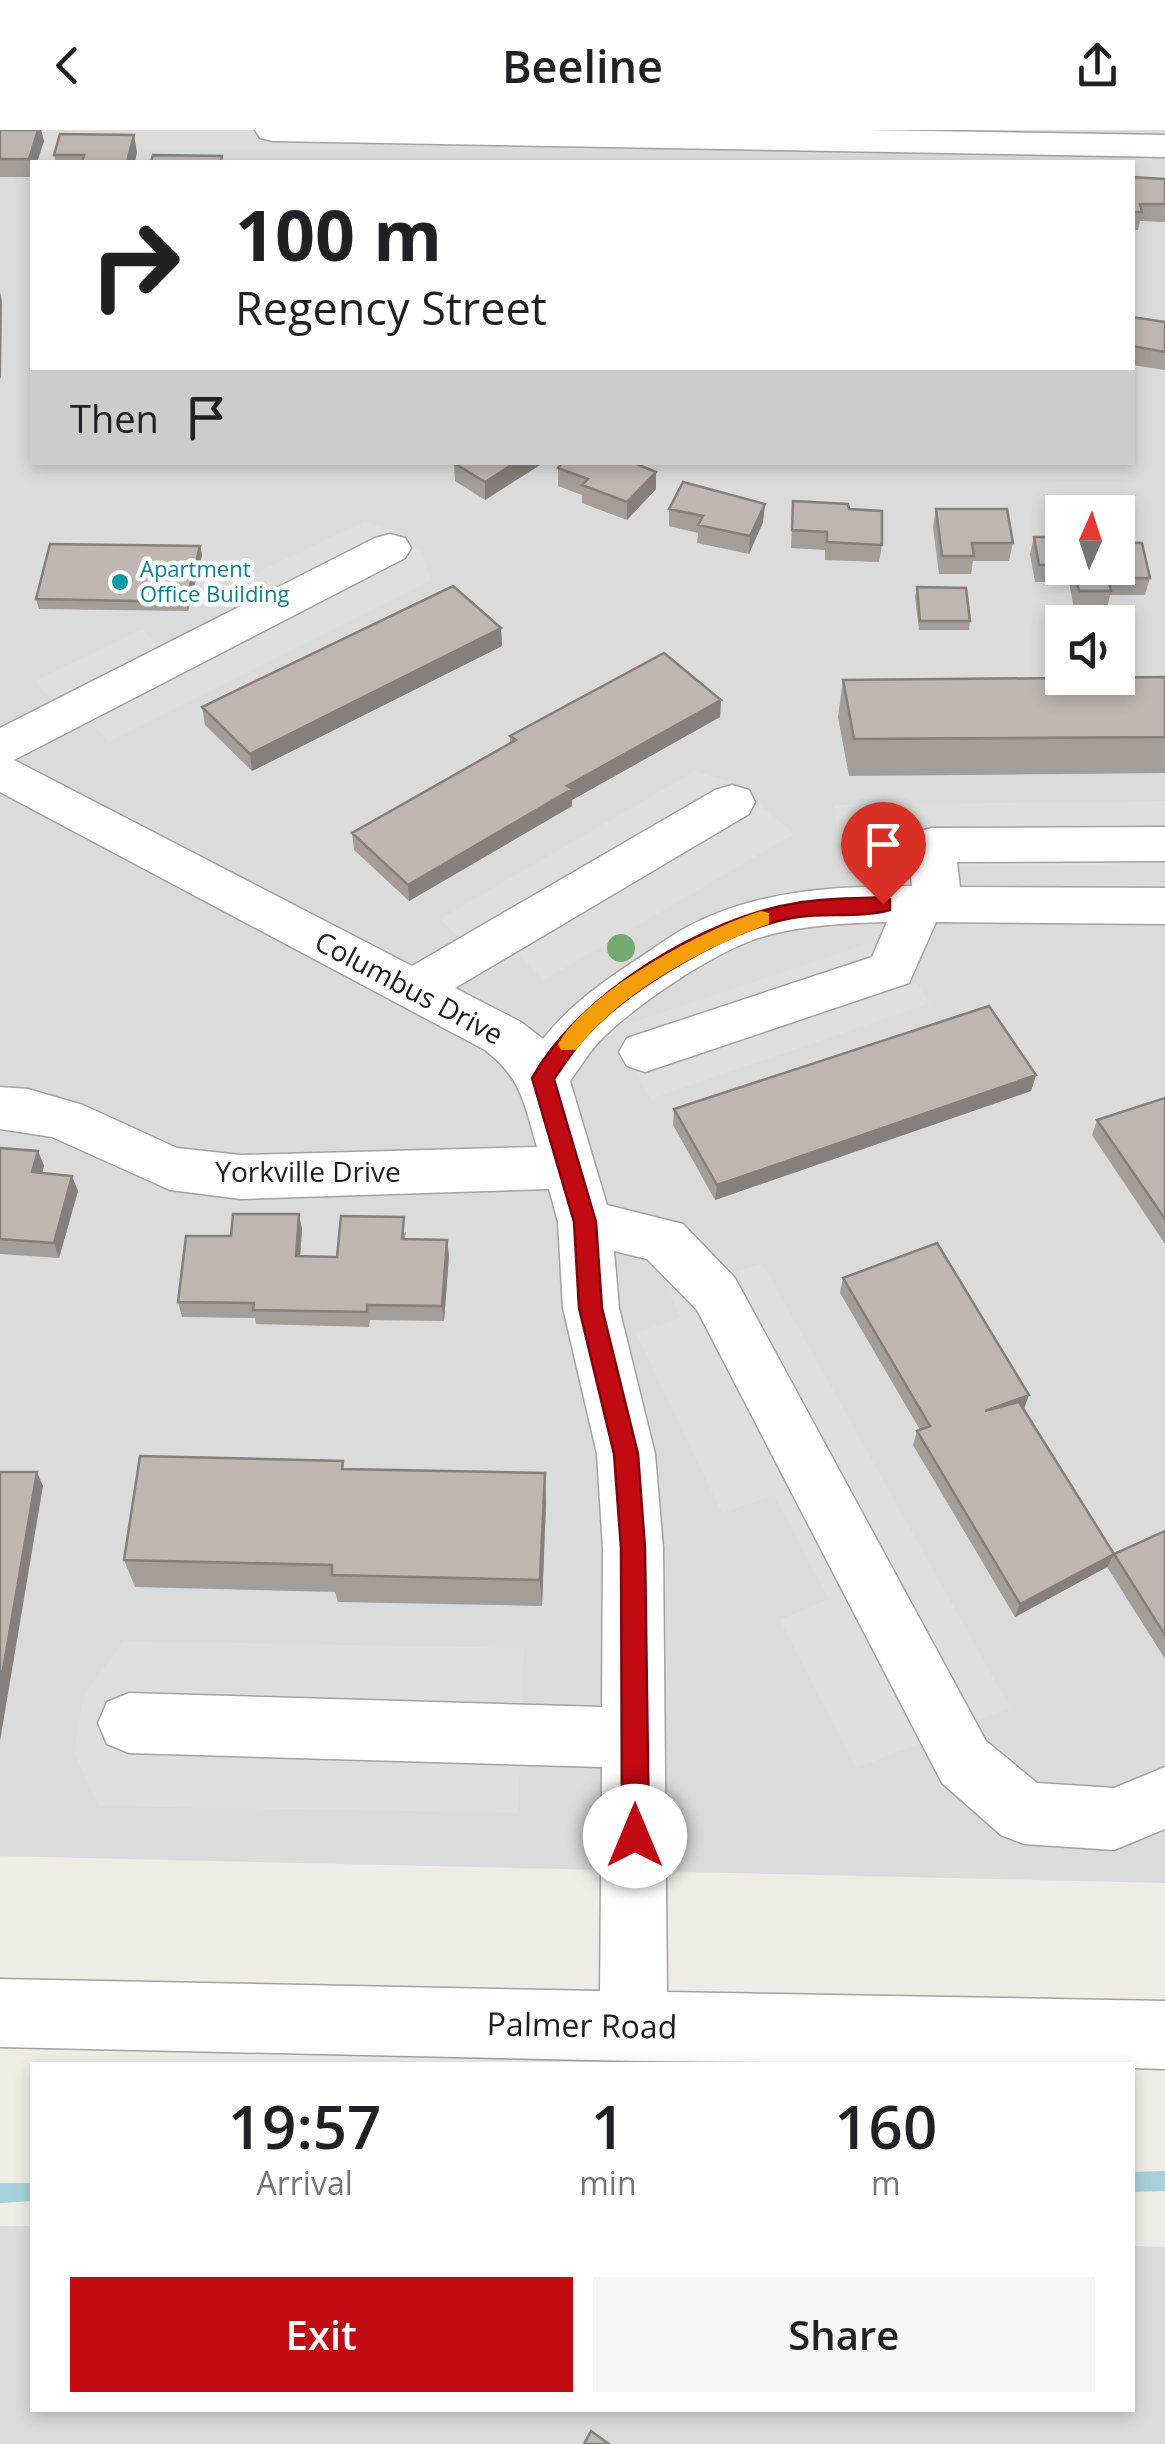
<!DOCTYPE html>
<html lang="en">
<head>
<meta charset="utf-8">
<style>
  body { margin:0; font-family:"Open Sans",sans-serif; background:#f6f6f6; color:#202124; height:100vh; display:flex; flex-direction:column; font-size:38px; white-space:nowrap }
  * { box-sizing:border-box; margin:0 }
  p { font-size:32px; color:#757577 }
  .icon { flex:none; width:55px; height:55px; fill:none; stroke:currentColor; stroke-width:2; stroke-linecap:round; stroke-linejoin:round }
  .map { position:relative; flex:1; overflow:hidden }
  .sheet { position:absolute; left:30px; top:1932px; width:1105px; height:350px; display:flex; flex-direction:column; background:#fff; border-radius:0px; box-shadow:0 5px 15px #0003 }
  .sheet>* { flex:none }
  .top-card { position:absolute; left:30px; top:30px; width:1105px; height:305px; border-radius:0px; box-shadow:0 5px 15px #0003; background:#fff; color:#202124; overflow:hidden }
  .needle { width:65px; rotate:3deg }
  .buttons { position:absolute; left:1045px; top:365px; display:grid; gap:20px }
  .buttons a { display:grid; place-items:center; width:90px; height:90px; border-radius:0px; background:#fff; box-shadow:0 5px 15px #0003; font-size:50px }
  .pin { position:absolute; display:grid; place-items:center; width:85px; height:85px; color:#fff; margin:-102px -42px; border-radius:50% 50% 50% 0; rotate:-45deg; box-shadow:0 0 10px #0007 }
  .pin .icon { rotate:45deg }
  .me { position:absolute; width:110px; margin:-55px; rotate:0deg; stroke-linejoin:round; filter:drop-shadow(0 0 8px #0008) }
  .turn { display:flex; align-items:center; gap:35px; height:210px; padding:0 40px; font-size:45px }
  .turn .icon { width:130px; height:130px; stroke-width:2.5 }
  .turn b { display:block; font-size:70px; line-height:85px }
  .then { display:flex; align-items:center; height:95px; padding:0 40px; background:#0003; gap:20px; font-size:38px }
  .eta { display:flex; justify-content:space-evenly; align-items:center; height:170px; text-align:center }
  .eta b { font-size:60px; font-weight:600; line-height:70px }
  .primary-button { display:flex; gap:20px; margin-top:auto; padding:20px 40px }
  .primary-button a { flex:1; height:115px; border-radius:0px; background:#c20a13; color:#fff; font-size:40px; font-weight:600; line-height:115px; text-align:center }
  .primary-button a+a { background:#f6f6f6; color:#202124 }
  header { display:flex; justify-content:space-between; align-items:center; height:130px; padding:0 40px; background:#fff; font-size:45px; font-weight:600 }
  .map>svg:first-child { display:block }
</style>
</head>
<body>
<header><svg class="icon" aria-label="back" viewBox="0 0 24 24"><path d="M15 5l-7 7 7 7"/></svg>Beeline<svg class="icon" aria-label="share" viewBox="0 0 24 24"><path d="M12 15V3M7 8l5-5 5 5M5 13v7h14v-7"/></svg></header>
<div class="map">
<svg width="1165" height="2314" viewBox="0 0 1165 2314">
  <rect width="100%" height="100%" fill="#efebe5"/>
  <!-- residential -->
  <path fill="#dcdbdb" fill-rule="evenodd" d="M0 0H1165V1753L0 1726ZM32 32H1132V332H32ZM1062 382H1118V438H1062ZM1062 492H1118V548H1062Z
    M0 2096H32V2280H1132L1133 2116 1165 2117V2314H0Z"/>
  <!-- parking -->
  <path fill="#dedede" d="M365 391 399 404 423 424 431 451 109 612 68 570 57 575 35 551 142 499 160 517 255 470 236 453Z
    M695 641 736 654 794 704 544 850 519 826 492 841 440 789Z
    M1165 671V734L843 738 834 675Z
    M885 808 930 873 651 969 610 900Z
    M762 1133 1010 1578 856 1638 780 1490 829 1469 774 1365 722 1383 636 1203 681 1188 670 1165Z
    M123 1511 524 1518 518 1683 99 1676 74 1623 83 1567Z"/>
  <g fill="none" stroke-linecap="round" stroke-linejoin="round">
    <!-- stream -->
    <path fill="#a7d1da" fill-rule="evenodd" d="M1165 2041V2061L1132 2062V2042Z
      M0 2053H32V2071L0 2073Z"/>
    <defs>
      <path id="minor" d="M255 0H868L1165 5V27L273 11 260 8Z
        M390 404 405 408 411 418 405 428 14 630 412 836 715 660 732 655 749 660 755 672 749 684 455 858 521 892 543 909C569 876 601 853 636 830 653 819 670 806 687 797 755 760 837 756 912 756L907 715 914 703 931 698 1165 697V731L957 732 960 757 1165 758V794L936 792 909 853 645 942 627 936 619 922 627 908 872 827 887 792C847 793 804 795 765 806 718 819 631 877 597 914 587 925 579 939 570 951L607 1075 683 1094 735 1148 986 1611 1037 1653 1114 1658 1165 1637V1699L1114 1720 1024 1714 1001 1705 942 1653 697 1180 647 1129 614 1121 619 1178 655 1324 663 1418 667 1862 1165 1871V1939L1132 1938V1935L634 1931 0 1917V1849L600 1861 602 1637 129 1623 107 1614 98 1593 107 1572 129 1563 602 1577 603 1418 597 1324 563 1178 558 1092 549 1059 241 1069 170 1060 52 1007 0 999V957L28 959 83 975 177 1018 241 1025 537 1017C524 973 522 949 485 920L0 662V598L375 408Z"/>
    </defs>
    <!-- minor casing -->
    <use href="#minor" stroke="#a2a2a2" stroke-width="3"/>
    <!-- minor -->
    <use href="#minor" fill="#fff" fill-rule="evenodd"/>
  </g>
  <!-- trees -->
  <circle fill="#75ab73" cx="621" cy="818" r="14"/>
  <!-- wall -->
  <path fill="#a49d98" d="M0 0H41L44 11 37 32H32V47H0Z
    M137 22 135 32H56L54 25Z
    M1132 47 1165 49V92L1140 91 1138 100H1132Z
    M1132 187 1165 192V240L1132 235Z
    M455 332H540V335L485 370 455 351 454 333Z
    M558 338 656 342V359L627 390 582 373V365L558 356Z
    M793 371 849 379 882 415 879 432 825 430V420L791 418Z
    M765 374 763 392 749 424 697 413 698 403 669 396V379Z
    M936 379 1013 413 1009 431H973L971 444H939L933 397Z
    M1034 407H1062V438H1118L1150 448 1145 465H1110L1107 479H1074L1069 452H1035L1030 424Z
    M200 416 202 425 188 481 39 479 36 469Z
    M917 457 970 491 969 500H919L915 467Z
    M501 498 502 516 252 641 205 595 202 577Z
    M1165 547V643L849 646 838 587 843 550Z
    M721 570 720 587 572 670V676L409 771 354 720 352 703 510 613V606Z
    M1036 945 1031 961 715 1070 673 995 674 979Z
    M1165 968V1114L1092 1005 1097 990Z
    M0 1018 38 1021 44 1036 42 1043 72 1046 78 1061 59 1128 0 1124Z
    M302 1099 300 1126 337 1127 406 1102 405 1109 449 1125 444 1191 370 1190 369 1197 256 1194 255 1188 182 1187 178 1172 231 1106Z
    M843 1148 1024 1279 1114 1424 1165 1401V1529L1107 1437 1015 1487 913 1315 917 1301 920 1300 840 1163Z
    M343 1331 344 1339 545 1343 546 1372 542 1476 338 1472 335 1462 135 1457 124 1430Z"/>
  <!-- shaded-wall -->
  <path fill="#867f7c" d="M38 0H41L44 11 37 32H32V47L29 29Z
    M134 5 137 22 135 32H127Z
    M0 162 2 172 1 249 0 247Z
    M516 332H540V335L485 370V352Z
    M656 342V359L627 390V372Z
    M765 374 763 392 749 424 750 406Z
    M200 416 202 425 188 481 186 472Z
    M501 498 502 516 252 641 250 624Z
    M721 570 720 587 572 670V676L409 771 408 755 567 656Z
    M1036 945 1031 961 715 1070 717 1055Z
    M38 1021 44 1036 38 1058 32 1042Z
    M72 1046 78 1061 59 1128 54 1113Z
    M299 1084 302 1099 299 1141 296 1126Z
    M447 1110 449 1125 444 1191 442 1176Z
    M1029 1265 1024 1279 985 1281Z
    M37 1342 43 1356 0 1611V1557Z
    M545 1343 546 1372 542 1476 540 1450Z
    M1114 1424 1107 1437 1015 1487 1020 1474Z"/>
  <!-- building -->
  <path fill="#bfb6b1" stroke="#867f7c" stroke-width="2.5" d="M0 0H38L29 29H0Z
    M60 4 134 5 127 32H82L84 25H54Z
    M153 25 222 26 221 32H151Z
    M1132 47 1165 49V74H1140L1142 82H1132Z
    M1132 187 1165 192V222L1132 216Z
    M455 332H516L485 352 454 333Z
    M563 332H632L656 342 627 372 582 355 588 349 558 338Z
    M683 352 765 374 750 406 698 395 703 386 669 379Z
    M793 371 848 374 849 379 882 381V415L827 412V402L792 400Z
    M936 379H1007L1013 413H972L974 426H942Z
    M1034 407H1062V435H1039Z
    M1118 412 1142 413 1150 448H1108L1111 461H1079L1074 438H1118Z
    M50 414 200 416 186 472 36 469Z
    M453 456 501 498 250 624 202 577Z
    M917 457 966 458 970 491H920Z
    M664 523 721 570 567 656 572 659 408 755 352 703 516 610 510 606Z
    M1165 547V607L854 609 843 550Z
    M989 876 1036 945 717 1055 674 979Z
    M1165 968V1089L1097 990Z
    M0 1018 38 1021 32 1042 72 1046 54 1113 0 1109Z
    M233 1084H299L296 1126 337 1127 341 1086 404 1087 402 1109 447 1110 442 1176 367 1175V1182L253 1180 254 1173 178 1172 186 1106H231Z
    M937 1113 1029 1265 985 1281 1019 1272 1114 1424 1020 1474 917 1301 930 1296 843 1148Z
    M140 1326 343 1331 342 1339 545 1343 540 1450 332 1445V1435L124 1430Z
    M0 1342H37L0 1557Z
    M1165 1401V1505L1114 1424Z
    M591 2301 609 2314H584Z"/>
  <!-- route -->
  <path fill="#c20a13" stroke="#7e060c" stroke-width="2.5" d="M883 767 890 769V780C861 788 828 783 798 787 732 797 631 857 586 906 574 919 564 935 554 949L596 1092 602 1178 638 1324 645 1418 649 1706 645 1716 635 1720 626 1716 622 1706 621 1418 614 1324 579 1178 574 1092 532 948C578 865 704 787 797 773 825 768 855 769 883 767Z"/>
  <!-- slow -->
  <path fill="#f59e0b" d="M761 781 769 783V794C703 818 619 863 576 920H561L558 914C589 860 702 800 761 781Z"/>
  <!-- markers -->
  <circle fill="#0f9aa8" stroke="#fff" stroke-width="4" cx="120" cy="452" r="10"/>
  <g text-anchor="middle" stroke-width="9" stroke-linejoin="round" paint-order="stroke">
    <!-- far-culture labels -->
    <g font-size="22" fill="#0d838f" stroke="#fff" text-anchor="start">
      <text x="140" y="447">Apartment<tspan x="140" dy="25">Office Building</tspan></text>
    </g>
    <!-- street labels -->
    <g font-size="28" fill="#1e1e1e" stroke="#fff">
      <text transform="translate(409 858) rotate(28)" y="10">Columbus Drive</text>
      <text x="308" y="1052">Yorkville Drive</text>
    </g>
    <!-- near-street labels -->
    <g font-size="32" fill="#1e1e1e" stroke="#fff">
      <text transform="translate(582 1896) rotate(1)" y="11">Palmer Road</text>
    </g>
  </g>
</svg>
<div class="buttons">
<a><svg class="needle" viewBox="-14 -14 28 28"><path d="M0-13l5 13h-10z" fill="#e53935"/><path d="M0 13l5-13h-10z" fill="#757577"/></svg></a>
<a><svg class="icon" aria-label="sound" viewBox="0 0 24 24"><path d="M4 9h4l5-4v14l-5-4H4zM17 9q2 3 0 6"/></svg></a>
</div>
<div class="pin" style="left:883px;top:774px;background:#d93025"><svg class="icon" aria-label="arrive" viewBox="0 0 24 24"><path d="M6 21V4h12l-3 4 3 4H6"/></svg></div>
<svg class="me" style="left:635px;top:1706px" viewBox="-20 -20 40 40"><circle r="19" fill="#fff"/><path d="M0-13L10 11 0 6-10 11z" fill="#c20a13"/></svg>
<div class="top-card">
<div class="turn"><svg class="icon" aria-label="right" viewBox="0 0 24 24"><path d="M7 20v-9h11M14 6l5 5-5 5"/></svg><div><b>100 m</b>Regency Street</div></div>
<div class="then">Then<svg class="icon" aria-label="arrive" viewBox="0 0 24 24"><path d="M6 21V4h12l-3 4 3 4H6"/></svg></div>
</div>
<section class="sheet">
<div class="eta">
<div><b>19:57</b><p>Arrival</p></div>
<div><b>1</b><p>min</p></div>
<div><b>160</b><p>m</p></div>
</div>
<div class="primary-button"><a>Exit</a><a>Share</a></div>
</section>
</div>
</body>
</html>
